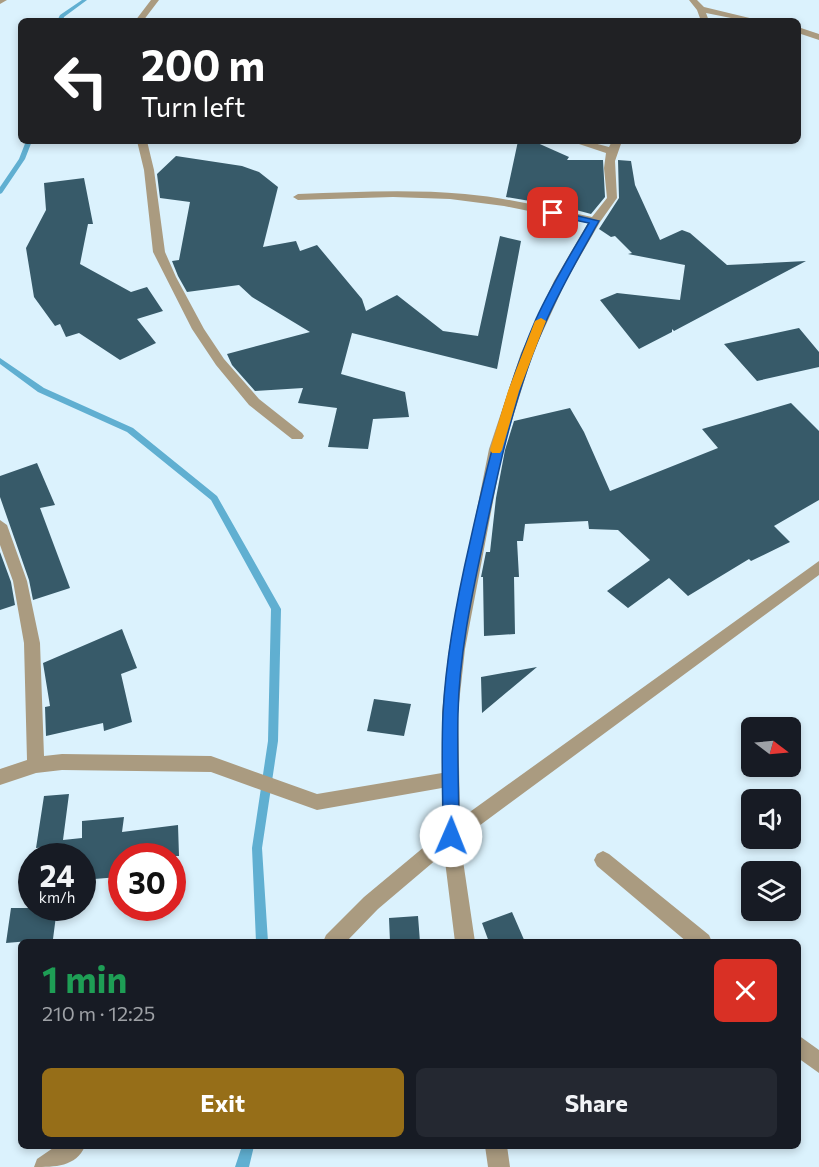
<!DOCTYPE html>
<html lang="en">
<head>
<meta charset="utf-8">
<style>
  body { margin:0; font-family:Commissioner,sans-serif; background:#242831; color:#f1f3f6; height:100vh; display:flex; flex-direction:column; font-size:22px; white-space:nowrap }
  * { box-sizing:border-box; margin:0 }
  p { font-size:20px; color:#9ea1a6 }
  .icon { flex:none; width:33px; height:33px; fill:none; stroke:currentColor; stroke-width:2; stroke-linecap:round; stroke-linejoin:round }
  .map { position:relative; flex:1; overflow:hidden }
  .drawer { position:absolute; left:18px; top:939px; width:783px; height:210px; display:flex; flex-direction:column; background:#171b24; border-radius:9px; box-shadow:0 3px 9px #0003 }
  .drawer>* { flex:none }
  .top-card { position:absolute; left:18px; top:18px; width:783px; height:126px; border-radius:9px; box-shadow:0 3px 9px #0003; background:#202124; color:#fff; overflow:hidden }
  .needle { width:39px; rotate:106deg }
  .fabs { position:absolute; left:741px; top:717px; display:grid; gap:12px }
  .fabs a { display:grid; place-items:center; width:60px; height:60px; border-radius:9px; background:#171b24; box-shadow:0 3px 9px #0003; font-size:30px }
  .speed { position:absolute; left:18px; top:843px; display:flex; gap:12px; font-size:30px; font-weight:700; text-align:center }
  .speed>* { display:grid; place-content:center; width:78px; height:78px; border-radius:50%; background:#171b24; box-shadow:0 3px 9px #0003; line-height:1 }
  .speed small { font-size:15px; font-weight:400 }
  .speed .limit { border:9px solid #d22; background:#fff; color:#111 }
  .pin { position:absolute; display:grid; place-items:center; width:51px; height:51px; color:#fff; margin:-26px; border-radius:12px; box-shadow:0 3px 9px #0006 }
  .me { position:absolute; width:66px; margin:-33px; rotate:1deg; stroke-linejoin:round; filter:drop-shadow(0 0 4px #0008) }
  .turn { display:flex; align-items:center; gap:21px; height:126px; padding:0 24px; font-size:27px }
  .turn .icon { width:78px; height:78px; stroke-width:2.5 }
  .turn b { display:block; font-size:42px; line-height:51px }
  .round { display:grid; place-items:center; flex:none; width:63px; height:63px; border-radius:9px; background:#242831 }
  .overview { display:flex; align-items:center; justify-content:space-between; height:102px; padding:0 24px }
  h1 { font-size:36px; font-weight:700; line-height:45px; color:#1e9e55 }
  .button { display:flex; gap:12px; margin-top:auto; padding:12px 24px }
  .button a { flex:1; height:69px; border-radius:9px; background:#966e18; color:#fff; font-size:24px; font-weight:700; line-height:69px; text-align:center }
  .button a+a { background:#242831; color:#f1f3f6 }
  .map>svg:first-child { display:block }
</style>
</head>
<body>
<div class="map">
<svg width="819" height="1167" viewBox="0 0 819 1167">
  <rect width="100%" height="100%" fill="#dbf2fd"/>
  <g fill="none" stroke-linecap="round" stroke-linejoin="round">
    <!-- stream -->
    <path fill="#60afd1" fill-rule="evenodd" d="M82 0H87L64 17 63 21H57L60 15Z
      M26 141H32L25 159 2 193 0 194V187L19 159Z
      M0 358 44 388 133 428 217 496 281 609 278 741 262 848 268 942H256L252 848 268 741 271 609 211 500 127 432 38 392 0 364Z
      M242 1146H254L249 1167H235Z"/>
  </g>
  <!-- building -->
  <path fill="#375a69" d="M518 141H533L569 157 567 160H603L605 197 591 214 565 207 506 197Z
    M176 156 242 166 259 172 278 187 263 247 296 241 300 251 317 245 362 299 366 311 397 295 443 331 478 336 500 236 521 241 497 369 352 333 341 374 405 392 409 417 373 419 368 449 328 447 337 408 298 403 303 388 255 391 232 365 227 354 310 332 252 297 239 285 187 292 178 276 172 261 179 260 190 202 160 198 157 174Z
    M618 160 631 161 635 185 660 240 682 230 690 233 727 265 806 261 674 331 672 329V332L639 349 600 300 617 293 680 300 685 265 628 254 632 253 615 236 611 237 599 229 619 198Z
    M84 178 93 224H88L80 264 131 292 147 287 163 311 137 319 156 343 120 360 79 333 66 337 60 324 55 326 34 297 26 248 46 210 44 183Z
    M799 328 819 352V367L757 381 724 344Z
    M791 403 819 431V500L774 526 790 542 751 561 749 559 688 596 669 578 628 608 607 591 650 560 618 530 589 529 588 521 525 524 523 541H517L519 577H514L515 634 484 636 483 577H481L486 552H490L496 498 505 450 514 421 570 408 584 432 610 491 718 448 702 429Z
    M37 463 55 505 40 508 70 588 33 600 29 580 0 497V476Z
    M0 552 11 582 15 605 0 610Z
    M122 629 137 668 121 674 132 722 104 731 103 723 46 736 45 707 50 706 43 663Z
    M537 667 482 713 481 677Z
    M374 699 411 704 404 736 367 731Z
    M69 794 63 840 82 838V821L124 817 122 832 178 825 179 856H120L119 877 82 880V856H61L60 846 36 848 44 796Z
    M11 908H57L53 939 6 943Z
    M512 912 525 942H489L482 923Z
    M418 916 420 942H390L389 918Z"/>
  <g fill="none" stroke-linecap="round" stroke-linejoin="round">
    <!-- minor -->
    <path fill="#aa9b80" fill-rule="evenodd" d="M0 0H7L0 4Z
      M151 0H159L143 21H135Z
      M689 0H697L704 7 762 21H746L706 13 709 21H701L697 10Z
      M798 27 819 34V40L798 33Z
      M137 141H147L154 170 165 252 176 277 204 329 224 359 259 399 302 433 304 436 302 439H292L249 405 216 365 192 329 153 252 144 170Z
      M570 141H586L609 147 612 141H622L615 161 617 198 600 222 566 281 533 353 503 449 465 649 458 712 460 819 819 561V575L460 840 475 942H455L444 853 378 909 346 942H323L326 935 364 897 442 832V788L317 810 211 772 62 770 36 773 0 785V769L27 760 24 643 13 581 0 545V520L7 525 27 581 40 643 44 756 62 754 211 756 317 794 442 773V712L449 649 489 449 521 353 554 281 588 223 504 206 450 199 393 197 298 200 293 197 298 194C354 192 409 189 465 194 508 198 550 208 592 217L607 198 604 168 606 153Z
      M603 851 609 854 709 935 712 942H687L597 866 594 860 597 854Z
      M798 1035 819 1050V1073L798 1058Z
      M56 1146H85C76 1167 55 1167 34 1167L37 1159Z
      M485 1146H507L510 1167H488Z"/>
  </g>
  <!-- route -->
  <path fill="#1a73e8" stroke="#114b97" stroke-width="1.5" d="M553 210 599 221C581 253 563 284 548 317 515 390 499 466 483 543 471 599 459 657 458 714 457 754 459 795 459 836L457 841 451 844 445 841 443 836C443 795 441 754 443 713 446 656 457 598 470 542 487 465 505 391 536 319 551 286 570 255 589 223L550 215V211Z"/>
  <!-- slow -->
  <path fill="#f59e0b" d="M541 318 546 321 519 391 502 450 500 453H492L490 450 508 391 535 321Z"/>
</svg>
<div class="fabs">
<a><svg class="needle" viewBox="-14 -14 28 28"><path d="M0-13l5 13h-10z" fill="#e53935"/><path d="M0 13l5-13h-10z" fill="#9ea1a6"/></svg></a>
<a><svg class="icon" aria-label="sound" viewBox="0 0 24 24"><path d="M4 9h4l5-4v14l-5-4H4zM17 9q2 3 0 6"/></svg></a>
<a><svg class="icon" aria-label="layers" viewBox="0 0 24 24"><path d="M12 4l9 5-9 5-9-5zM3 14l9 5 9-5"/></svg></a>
</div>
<div class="speed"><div>24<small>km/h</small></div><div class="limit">30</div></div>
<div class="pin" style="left:553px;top:213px;background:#d93025"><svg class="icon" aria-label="arrive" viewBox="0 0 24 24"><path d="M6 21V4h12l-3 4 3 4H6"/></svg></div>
<svg class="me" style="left:451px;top:836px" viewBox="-20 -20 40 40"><circle r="19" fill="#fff"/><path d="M0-13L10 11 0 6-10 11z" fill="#1a73e8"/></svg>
<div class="top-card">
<div class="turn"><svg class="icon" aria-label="left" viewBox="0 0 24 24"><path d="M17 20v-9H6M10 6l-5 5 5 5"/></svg><div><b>200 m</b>Turn left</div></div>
</div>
<section class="drawer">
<div class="overview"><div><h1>1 min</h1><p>210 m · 12:25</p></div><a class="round" style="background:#d93025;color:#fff"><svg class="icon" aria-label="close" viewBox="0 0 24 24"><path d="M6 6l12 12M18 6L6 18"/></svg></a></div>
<div class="button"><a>Exit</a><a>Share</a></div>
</section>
</div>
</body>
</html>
